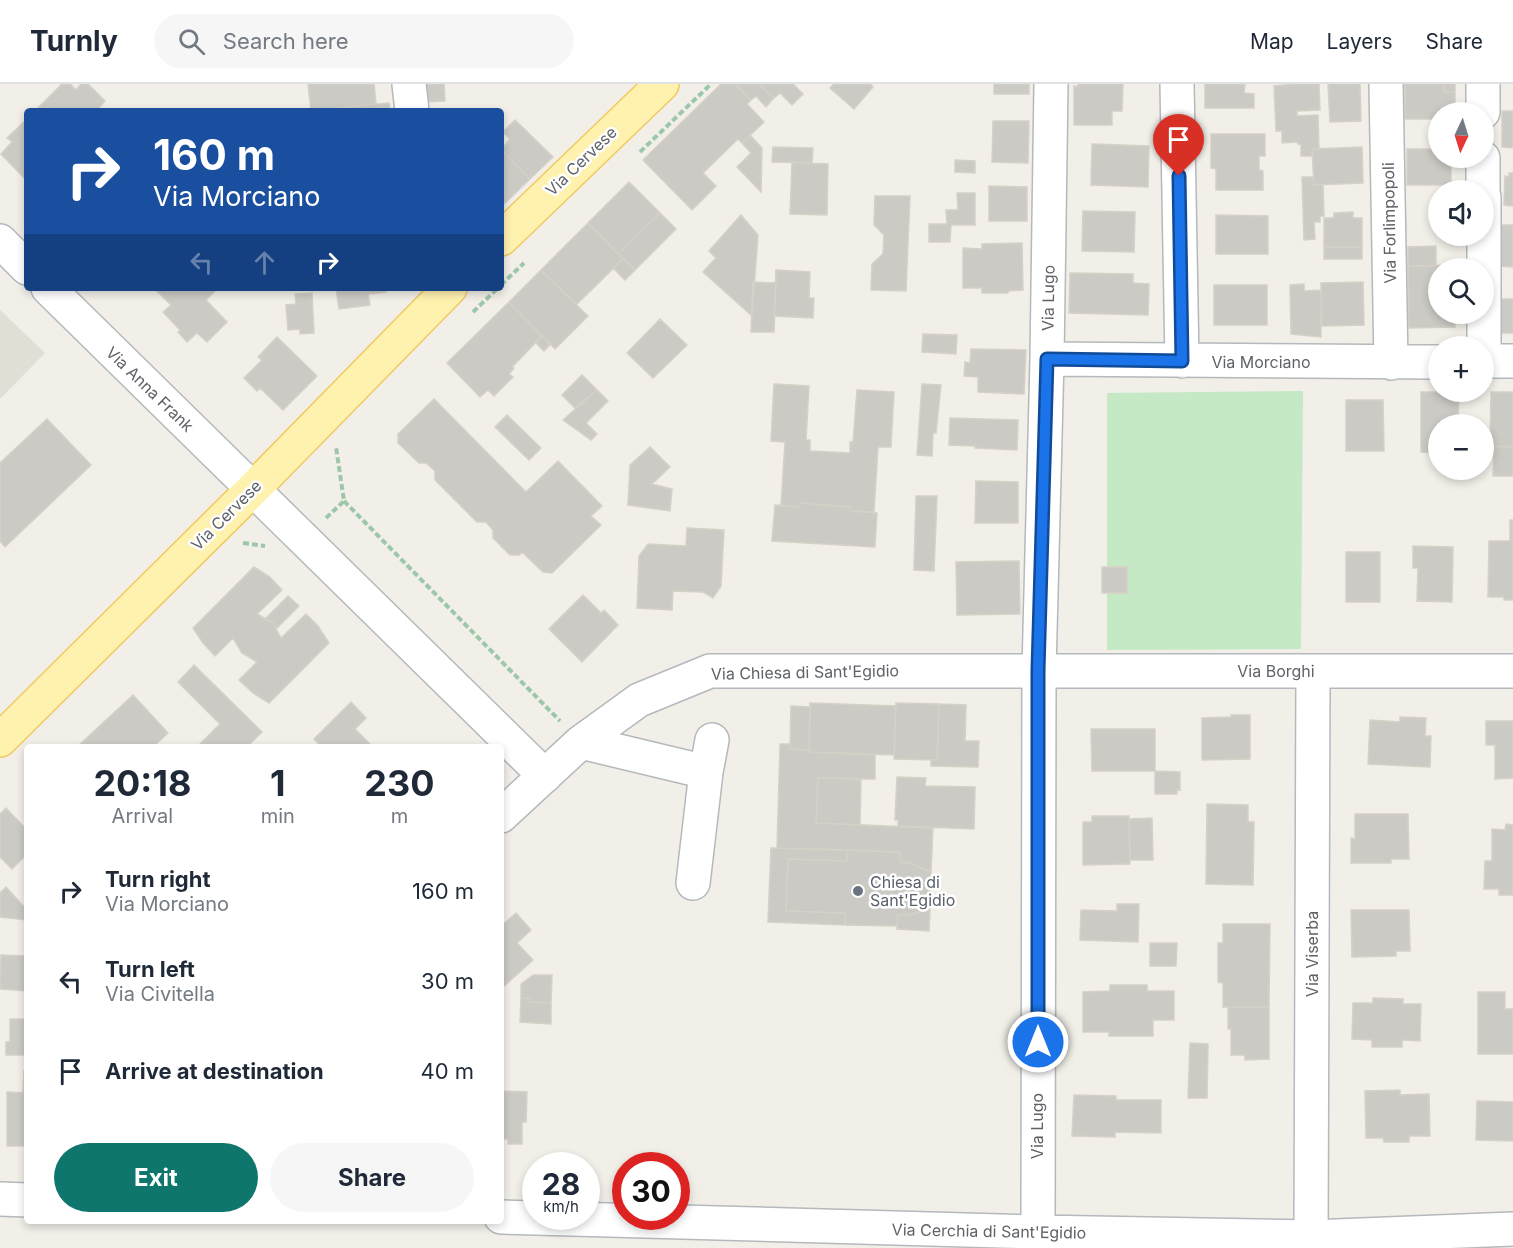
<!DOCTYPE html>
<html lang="en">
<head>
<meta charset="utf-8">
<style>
  body { margin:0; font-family:Inter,sans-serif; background:#f6f6f7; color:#1f2937; height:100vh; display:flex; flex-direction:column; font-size:22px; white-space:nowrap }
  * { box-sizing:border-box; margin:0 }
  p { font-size:20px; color:#747a83 }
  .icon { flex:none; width:33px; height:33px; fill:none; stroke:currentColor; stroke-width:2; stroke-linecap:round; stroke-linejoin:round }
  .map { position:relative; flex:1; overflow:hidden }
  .details { position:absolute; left:24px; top:660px; width:480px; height:480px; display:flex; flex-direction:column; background:#fff; border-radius:6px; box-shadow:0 3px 9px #0003 }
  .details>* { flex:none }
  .top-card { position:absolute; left:24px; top:24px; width:480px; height:183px; border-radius:6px; box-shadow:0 3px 9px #0003; background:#1a4fa0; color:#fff; overflow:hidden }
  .needle { width:39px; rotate:184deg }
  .controls { position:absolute; left:1428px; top:18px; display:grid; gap:12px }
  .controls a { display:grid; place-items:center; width:66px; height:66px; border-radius:50%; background:#fff; box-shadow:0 3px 9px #0003; font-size:30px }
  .speed { position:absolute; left:522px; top:1068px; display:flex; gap:12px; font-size:30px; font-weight:700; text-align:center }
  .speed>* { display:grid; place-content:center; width:78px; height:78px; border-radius:50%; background:#fff; box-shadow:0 3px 9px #0003; line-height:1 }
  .speed small { font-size:15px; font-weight:400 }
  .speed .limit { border:9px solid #d22; background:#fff; color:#111 }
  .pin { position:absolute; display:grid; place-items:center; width:51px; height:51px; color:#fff; margin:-62px -26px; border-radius:50% 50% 50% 0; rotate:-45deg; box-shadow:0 0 6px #0007 }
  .pin .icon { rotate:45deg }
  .me { position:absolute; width:66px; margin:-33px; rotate:0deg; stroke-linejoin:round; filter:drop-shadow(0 0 4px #0008) }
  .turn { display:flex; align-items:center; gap:21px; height:126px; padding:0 30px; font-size:27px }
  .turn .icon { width:78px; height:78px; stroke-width:2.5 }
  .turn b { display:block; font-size:42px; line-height:51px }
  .lanes { display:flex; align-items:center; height:57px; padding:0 30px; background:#0003; justify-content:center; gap:30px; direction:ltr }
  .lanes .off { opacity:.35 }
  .eta { display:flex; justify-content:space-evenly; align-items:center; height:102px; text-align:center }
  .eta b { font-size:36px; font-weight:700; line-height:42px }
  .action { display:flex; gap:12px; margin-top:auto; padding:12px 30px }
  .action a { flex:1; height:69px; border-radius:36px; background:#0f766e; color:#fff; font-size:24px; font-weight:700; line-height:69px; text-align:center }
  .action a+a { background:#f6f6f7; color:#1f2937 }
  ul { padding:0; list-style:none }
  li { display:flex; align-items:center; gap:18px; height:90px; padding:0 30px }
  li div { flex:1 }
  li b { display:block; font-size:22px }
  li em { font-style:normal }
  header { display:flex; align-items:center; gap:36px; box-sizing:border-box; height:84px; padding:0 30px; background:#fff; border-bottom:2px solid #e0e1e3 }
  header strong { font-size:28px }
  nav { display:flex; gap:33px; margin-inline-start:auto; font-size:21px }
  .search { width:420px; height:54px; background:#f6f6f7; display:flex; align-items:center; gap:15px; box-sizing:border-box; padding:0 21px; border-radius:33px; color:#747a83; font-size:22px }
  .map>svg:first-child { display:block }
</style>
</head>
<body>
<header>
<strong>Turnly</strong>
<div class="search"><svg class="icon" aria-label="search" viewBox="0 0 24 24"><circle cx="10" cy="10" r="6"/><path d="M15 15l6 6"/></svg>Search here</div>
<nav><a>Map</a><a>Layers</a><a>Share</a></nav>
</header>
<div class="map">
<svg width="1513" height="1164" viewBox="0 0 1513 1164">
  <rect width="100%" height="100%" fill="#f1efe8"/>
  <!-- education -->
  <path fill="#e1ded6" d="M0 226 45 269 0 315Z"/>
  <!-- green -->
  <path fill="#c5e8c5" d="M1303 307 1301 565 1107 566V309Z"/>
  <!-- building -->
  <path fill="#cccac5" stroke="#d6d1c6" stroke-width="1.5" d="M62 0H70L76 6 81 0H88L105 17 96 27H35Z
    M308 0H374L376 20 311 27Z
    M423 0H444L445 17 425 18Z
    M721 0H735L751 16 747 20 764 38 742 59 738 55 703 89 716 102 692 126 643 76Z
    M735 0H759L774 14 766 23 756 12 751 16Z
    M759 0H793L803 10 792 21 780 9 774 14Z
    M834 0H870L873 3 854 25 830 4Z
    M994 0H1029V10H994Z
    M1078 0H1123L1122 27H1112V41H1074V2L1078 3Z
    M1205 0H1245L1244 9 1254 10V24H1205Z
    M1296 0H1319L1320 26 1297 27V32L1318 31 1319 65H1312L1313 72H1301V61L1298 60 1297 58 1282 59V47H1276L1274 2Z
    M1328 0H1360L1361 37 1330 38Z
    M1405 0H1444V8H1455V28H1438V35H1405Z
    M1444 0H1455V8H1444Z
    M389 19 390 27H346V23Z
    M346 23V27H317Z
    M1502 27H1513V64L1502 63Z
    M27 35V97L1 70 12 58 7 54Z
    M515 36 553 73 530 95 501 66 510 55 503 48Z
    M993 37H1029L1028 79 992 78Z
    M1211 50H1265V72H1259V86L1263 87V106H1216V85L1211 84Z
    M750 51 762 64 761 108 737 83 751 69 742 59Z
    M1092 60 1149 62 1148 103 1091 101Z
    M773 63 813 64 812 79 772 78Z
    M1362 63 1363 99 1314 101 1312 65Z
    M1407 65H1438V74H1457V80H1451V101H1407Z
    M501 66 530 95 501 123Z
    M955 76 975 77V89L955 88Z
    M792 78 828 80 827 131 790 130Z
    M1509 89H1513V122L1504 121 1505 92 1509 93Z
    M1302 93H1313L1314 101H1323L1324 132H1320V138H1314L1315 155 1304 156Z
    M629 98 660 129 618 170 588 139Z
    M989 102 1027 103V137H989Z
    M957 109H975V141H951L950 158H929V140H947L946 126H958Z
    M875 112H910L906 207 871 206 872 180 883 170 884 151 874 141Z
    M1083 127 1135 128 1134 168 1082 167Z
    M1353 128V134H1362V163H1324V134H1334V129Z
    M660 129 676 145 635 186 618 170Z
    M741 131 758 151 752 232 703 188 716 174 709 167Z
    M1216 131 1268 132V170H1216Z
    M588 139 623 175 576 221 541 186Z
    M1501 141H1513V183L1499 182Z
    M1022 159 1023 206 1008 207V209H982V204H963V164L982 165V160Z
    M1436 162V182H1408V163Z
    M1324 163H1362V175H1324Z
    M623 175 635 186 625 196 613 184Z
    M1454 181V184H1438V230H1454L1455 243 1409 244 1408 182Z
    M541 186 588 232 555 265 509 218Z
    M776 186 810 188 809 214H814L813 234 774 232Z
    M1070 189 1133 190V199L1149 200 1148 231 1069 229Z
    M753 198 776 199 774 248H751Z
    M1363 198 1364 241 1322 242 1321 199Z
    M1304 200V207L1321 206V253L1291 250 1290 201Z
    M1214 201H1267V241H1214Z
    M160 204H218L206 216 227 238 207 258 197 249 187 258 178 248 180 246 163 228 171 221 157 207Z
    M336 204H385L386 208 368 210 370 221 339 225Z
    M312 209 314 249 300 250V245L288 246 286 221 296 220 295 210Z
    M1501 215H1513V249H1500Z
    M509 218 542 252 512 283 514 284 509 290 513 293 494 312 488 306 480 313 447 279Z
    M660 235 687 261 653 294 627 269Z
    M923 250 957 251 956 270 922 268Z
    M542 252 551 260 544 267 536 259Z
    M277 253 317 292 283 326 260 304 257 307 244 294 262 276 258 273Z
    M971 265 1026 266 1024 310 978 308V293L964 292 965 278 970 279Z
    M582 291 597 306 575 324 562 311Z
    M774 300 809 302 806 356H810V367L850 369V358H853L857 306 894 308 891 363H878L874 428 850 427V423L800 419V423L781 422 785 358 771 357Z
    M922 300 941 301 936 349H933L932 372 917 371Z
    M597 306 608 317 586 339 597 350 591 356 563 336Z
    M1421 308H1459L1458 340H1438V369L1421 368Z
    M1491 308H1513V363L1490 362Z
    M434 315 526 408 558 377 602 422 591 432 601 441 552 489 543 488 522 468 519 471H510L493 454V446L486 438H477L435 396V387L426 379H419L398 359V350Z
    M1346 316H1383L1384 367H1346Z
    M507 331 541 364 529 376 495 343Z
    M950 334 1018 336 1017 366 975 364V362L949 361Z
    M47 335 91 381 5 463 0 457V379Z
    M1494 362 1513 363V392H1493Z
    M650 363 670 383 652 400 672 405 670 427 628 421 630 381Z
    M976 397 1018 398V439H975Z
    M916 412H937L934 487 914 486Z
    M800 419 850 423V427L877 429 875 463 772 457 775 421 800 423Z
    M1510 436H1513V516H1504V513H1488L1489 457H1510Z
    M687 444 724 446 721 502 713 514 703 508 673 507 672 526 637 524 639 472 648 460 686 462Z
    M1413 462 1453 463 1452 518 1417 517 1418 484H1413Z
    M1346 468H1380V518H1346Z
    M1019 477 1020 530 957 531 956 478Z
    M254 483 270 493 282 506 257 530 273 539 281 554 306 530 318 542 329 559 269 619 253 609 239 596 257 578 242 569 233 554 215 572 203 559 193 544Z
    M1102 483H1127V509H1102Z
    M583 511 601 529 604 526 618 541 582 578 549 545Z
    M288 512 299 522 276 545 273 539 265 535Z
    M194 581 262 648 247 663H197L220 640 178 598Z
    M133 611 168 649 153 663H77Z
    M351 618 366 634 355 645 373 663H322L314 655Z
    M810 619 896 622 894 671 809 668Z
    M896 619 939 620 937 676 894 675Z
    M939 620 966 621 965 657H979L978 683 931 682V676H937Z
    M791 622 810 623 809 666 790 665Z
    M1231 631H1250V675L1202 676V634L1231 633Z
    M1400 633 1426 634 1425 652H1431L1430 683 1368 680 1370 636 1400 638Z
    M1486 637H1513V694L1495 695V661H1486Z
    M1091 645H1155V687H1092Z
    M780 660H790V665L809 666V668L875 671V695L818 694 816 739 933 744 931 788 910 779 900 778V768L777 764Z
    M1155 687 1180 688V706L1177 705V710H1155Z
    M897 693 926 694 925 702 975 703 974 745 898 742V736H895Z
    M818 694 861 695 860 741 816 739Z
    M1207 720 1248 721V738H1254L1253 801 1206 800Z
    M6 724 27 746V770L12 785 0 773V730Z
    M1355 730H1408L1409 775H1391V779H1351V754L1355 755Z
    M1092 732H1129L1130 780 1083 781V738H1092Z
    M1152 734 1153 776H1130L1129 735Z
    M1506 740 1513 741V811H1499V805H1484L1485 777H1492V745L1505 746Z
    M771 764 848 766 847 777 788 775 786 827 845 829V841L768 838Z
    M848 766 900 768V778L910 779 931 788 930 826 908 831H898L897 842 845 841V829L786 827 788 775 847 777Z
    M6 803 27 826 26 836 0 833V809Z
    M1117 820H1139L1138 858 1080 856 1081 826 1117 827Z
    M930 826 929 847 897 845 898 831H908Z
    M1351 826H1409L1410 867H1396V872L1352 873Z
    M516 829 531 846 517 859 533 876 503 903 501 901V842Z
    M1223 840H1270L1269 923H1223V899L1218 898V859H1223Z
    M1150 859H1177L1176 882H1150Z
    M1 871 27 872V907L0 905Z
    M533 891H552L551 919 530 918V915L521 914V900Z
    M1110 901H1147V907H1174V936H1153V952H1109V948H1083V908L1110 907Z
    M1478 908H1505V925H1513V970H1478Z
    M521 914 530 915V918L551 919V940L520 938Z
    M1373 914 1403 915V920H1421L1420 957 1402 956V963H1372V956L1352 955 1353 919H1373Z
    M1228 923H1269V975L1245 976V971H1231V945H1228Z
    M10 935H27V971H6V958H10Z
    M1190 959 1208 960 1207 1014H1188Z
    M24 987H27V1009H23Z
    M1400 1006V1011L1429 1010 1430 1052H1409V1058H1384L1383 1054H1366L1365 1007Z
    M501 1007 527 1008 526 1038H522V1060H508V1055H501Z
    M7 1008 27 1009V1062H7Z
    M1074 1011 1116 1012V1016H1161V1049L1115 1048V1053H1114L1072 1052Z
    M1477 1017 1513 1018V1057L1476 1056Z"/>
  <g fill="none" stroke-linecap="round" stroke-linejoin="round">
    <defs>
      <path id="minor" d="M409 0 412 27
        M1177 0 1182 277
        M1386 0 1391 279
        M1483 0V28
        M1483 74V106
        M1484 113V277
        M0 157 27 184
        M48 204 545 692
        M1047 275 1438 278
        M1484 277H1513
        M581 658 706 688
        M501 732 581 658 639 616 710 587H1513
        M693 799 706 688 712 656
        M0 1115 27 1116
        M501 1133 1038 1148 1311 1153 1513 1145
        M1038 1148 1039 586 1047 275 1051 0
        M1311 1153 1313 587"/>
      <path id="major" d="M501 155 662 0
        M0 656 253 405 450 204"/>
    </defs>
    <!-- minor casing -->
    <use href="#minor" stroke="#b5b8bc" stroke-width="36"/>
    <!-- major casing -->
    <use href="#major" stroke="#f2c960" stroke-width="36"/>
    <!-- path -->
    <path stroke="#9cc7a9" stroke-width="4" stroke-dasharray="6 3" stroke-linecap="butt" d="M640 68 711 0
      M501 201 524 179
      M473 228 498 204
      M344 417 560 637
      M326 434 344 417 336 363
      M243 459 265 462"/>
    <!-- minor -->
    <use href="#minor" stroke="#fff" stroke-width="33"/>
    <!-- major -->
    <use href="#major" stroke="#fff2af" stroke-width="33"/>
  </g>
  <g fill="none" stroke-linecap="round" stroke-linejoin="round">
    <defs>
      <path id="route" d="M1038 958V586L1047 275 1182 277 1179 92"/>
    </defs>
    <!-- route casing -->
    <use href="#route" stroke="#114b97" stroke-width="15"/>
    <!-- route -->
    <use href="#route" stroke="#1a73e8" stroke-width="10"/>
  </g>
  <!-- markers -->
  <circle fill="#6b7280" stroke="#fff" stroke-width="2" cx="858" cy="807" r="6"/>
  <g text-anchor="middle" stroke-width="5" stroke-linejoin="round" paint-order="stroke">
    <!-- street labels -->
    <g font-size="16" fill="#5f6368" stroke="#fff">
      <text transform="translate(581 77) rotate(-44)" y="6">Via Cervese</text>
      <text transform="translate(1389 139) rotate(-91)" y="6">Via Forlimpopoli</text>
      <text transform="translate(1048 214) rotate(-89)" y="6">Via Lugo</text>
      <text x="1261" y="284">Via Morciano</text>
      <text transform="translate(150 305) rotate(44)" y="6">Via Anna Frank</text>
      <text transform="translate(226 431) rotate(-45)" y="6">Via Cervese</text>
      <text x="1276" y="593">Via Borghi</text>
      <text transform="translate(805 588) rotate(-1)" y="6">Via Chiesa di Sant'Egidio</text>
      <text transform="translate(1312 870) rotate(-90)" y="6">Via Viserba</text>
      <text transform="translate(1037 1042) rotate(-90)" y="6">Via Lugo</text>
      <text transform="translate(989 1147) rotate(1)" y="6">Via Cerchia di Sant'Egidio</text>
    </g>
    <!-- worship labels -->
    <g font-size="16" fill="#5b616d" stroke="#fff" text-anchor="start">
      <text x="870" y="804">Chiesa di<tspan x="870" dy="18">Sant'Egidio</tspan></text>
    </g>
  </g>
</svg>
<div class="controls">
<a><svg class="needle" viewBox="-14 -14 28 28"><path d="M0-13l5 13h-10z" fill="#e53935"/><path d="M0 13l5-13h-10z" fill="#747a83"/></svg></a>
<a><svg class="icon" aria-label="sound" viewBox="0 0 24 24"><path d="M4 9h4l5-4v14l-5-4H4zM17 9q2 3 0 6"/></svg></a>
<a><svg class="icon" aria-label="search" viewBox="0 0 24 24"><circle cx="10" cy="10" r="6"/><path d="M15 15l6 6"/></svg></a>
<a>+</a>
<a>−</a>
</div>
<div class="speed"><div>28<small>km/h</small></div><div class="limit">30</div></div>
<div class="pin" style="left:1179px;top:92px;background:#d93025"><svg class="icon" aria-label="arrive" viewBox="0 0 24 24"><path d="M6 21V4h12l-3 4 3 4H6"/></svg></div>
<svg class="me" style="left:1038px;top:958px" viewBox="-20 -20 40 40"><circle r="17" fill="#1a73e8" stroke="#fff" stroke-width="3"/><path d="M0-11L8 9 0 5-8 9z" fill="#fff"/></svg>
<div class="top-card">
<div class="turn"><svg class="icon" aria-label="right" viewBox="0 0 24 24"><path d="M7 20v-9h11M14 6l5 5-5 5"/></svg><div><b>160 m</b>Via Morciano</div></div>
<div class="lanes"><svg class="icon off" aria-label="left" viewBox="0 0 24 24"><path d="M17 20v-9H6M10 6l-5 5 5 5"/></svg><svg class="icon off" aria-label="ahead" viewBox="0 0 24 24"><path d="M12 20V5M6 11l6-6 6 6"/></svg><svg class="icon" aria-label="right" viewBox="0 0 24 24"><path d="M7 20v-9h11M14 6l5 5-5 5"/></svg></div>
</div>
<section class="details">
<div class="eta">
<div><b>20:18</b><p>Arrival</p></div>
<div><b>1</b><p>min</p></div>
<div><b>230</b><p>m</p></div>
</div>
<ul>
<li><svg class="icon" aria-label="right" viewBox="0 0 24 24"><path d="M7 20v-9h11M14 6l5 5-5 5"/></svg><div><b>Turn right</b><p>Via Morciano</p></div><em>160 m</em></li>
<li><svg class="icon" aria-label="left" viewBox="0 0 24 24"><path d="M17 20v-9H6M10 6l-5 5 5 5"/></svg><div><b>Turn left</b><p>Via Civitella</p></div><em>30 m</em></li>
<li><svg class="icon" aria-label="arrive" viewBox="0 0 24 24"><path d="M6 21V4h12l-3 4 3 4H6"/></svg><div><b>Arrive at destination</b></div><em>40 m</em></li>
</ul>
<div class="action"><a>Exit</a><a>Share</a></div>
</section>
</div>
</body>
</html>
